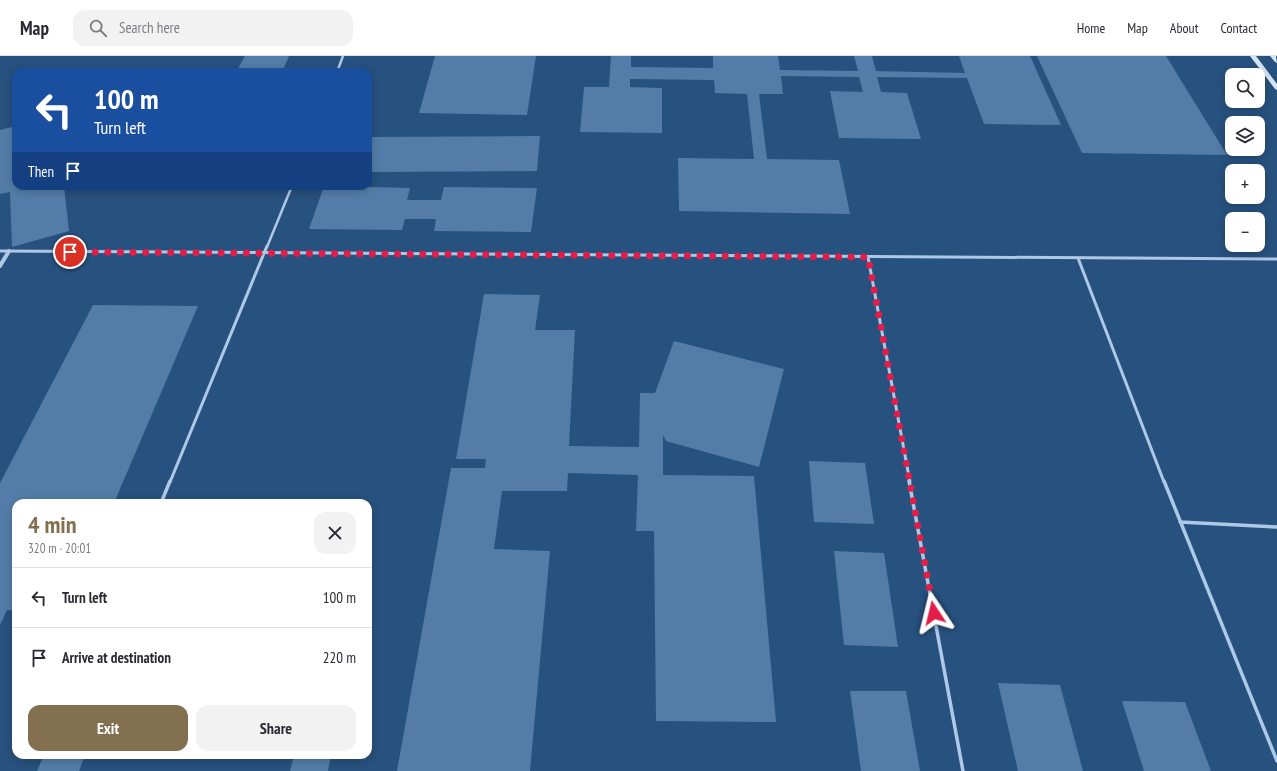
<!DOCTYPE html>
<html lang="en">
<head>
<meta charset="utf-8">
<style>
  body { margin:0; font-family:"PT Sans Narrow",sans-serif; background:#f2f2f3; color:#2b2b33; height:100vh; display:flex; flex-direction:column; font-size:15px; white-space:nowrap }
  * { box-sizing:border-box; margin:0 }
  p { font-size:13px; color:#7c7c81 }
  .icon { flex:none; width:22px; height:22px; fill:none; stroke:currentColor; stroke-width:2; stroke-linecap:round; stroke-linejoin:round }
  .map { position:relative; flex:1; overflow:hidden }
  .sheet { position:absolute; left:12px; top:443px; width:360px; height:260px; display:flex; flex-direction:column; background:#fff; border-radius:12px; box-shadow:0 2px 10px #0003 }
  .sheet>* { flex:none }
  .guide { position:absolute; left:12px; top:12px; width:360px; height:122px; border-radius:12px; box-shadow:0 2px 10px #0003; background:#1a4fa0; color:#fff; overflow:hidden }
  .controls { position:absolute; left:1225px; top:12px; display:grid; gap:8px }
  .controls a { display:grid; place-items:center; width:40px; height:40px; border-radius:8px; background:#fff; box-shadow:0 2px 10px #0003; font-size:20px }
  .pin { position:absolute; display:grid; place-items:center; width:34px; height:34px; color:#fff; margin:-17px; border:2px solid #fff; border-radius:50%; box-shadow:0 1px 4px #0007 }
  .me { position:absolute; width:44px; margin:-22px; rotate:350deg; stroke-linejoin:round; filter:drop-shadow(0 0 3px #0008) }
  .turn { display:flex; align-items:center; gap:14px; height:84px; padding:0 16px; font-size:18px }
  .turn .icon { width:52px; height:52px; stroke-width:2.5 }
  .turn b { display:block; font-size:28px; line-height:34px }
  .then { display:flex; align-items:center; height:38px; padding:0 16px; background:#0003; gap:8px; font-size:15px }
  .round { display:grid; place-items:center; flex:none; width:42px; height:42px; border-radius:12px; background:#f2f2f3 }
  .overview { display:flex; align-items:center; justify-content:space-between; height:68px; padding:0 16px }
  h1 { font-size:24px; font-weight:700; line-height:30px; color:#827050 }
  .button { display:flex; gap:8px; margin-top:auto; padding:8px 16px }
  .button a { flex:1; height:46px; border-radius:12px; background:#827050; color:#fff; font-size:16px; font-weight:700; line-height:46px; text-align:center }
  .button a+a { background:#f2f2f3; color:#2b2b33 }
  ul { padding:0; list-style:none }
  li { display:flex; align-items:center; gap:12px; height:60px; padding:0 16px; border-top:1px solid #e1e1e2 }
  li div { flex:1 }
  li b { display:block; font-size:15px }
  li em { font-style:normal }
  header { display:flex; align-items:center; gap:24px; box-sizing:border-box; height:56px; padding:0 20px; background:#fff; border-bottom:1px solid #e1e1e2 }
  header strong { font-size:19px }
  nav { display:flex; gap:22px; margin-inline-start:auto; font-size:14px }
  .search { width:280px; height:36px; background:#f2f2f3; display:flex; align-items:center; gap:10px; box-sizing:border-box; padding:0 14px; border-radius:12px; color:#7c7c81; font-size:15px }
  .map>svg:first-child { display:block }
</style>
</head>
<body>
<header>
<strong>Map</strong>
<div class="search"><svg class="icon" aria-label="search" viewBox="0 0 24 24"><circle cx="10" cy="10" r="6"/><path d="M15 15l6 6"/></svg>Search here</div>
<nav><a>Home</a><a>Map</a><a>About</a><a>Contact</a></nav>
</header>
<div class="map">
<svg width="1277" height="715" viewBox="0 0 1277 715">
  <rect width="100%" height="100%" fill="#27517e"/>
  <!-- building -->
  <path fill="#537da8" d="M245 0H289L282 16H236Z
    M435 0H536L527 59 419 57Z
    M611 0H631V11L713 12V0H778L780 14 858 15 854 0H872L876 15 965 17 959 0H1030L1061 69 984 68 967 22 877 21 881 36 907 37 921 83 839 82 830 35 863 36 859 21 781 20 783 38H759L767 103 839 104 850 158 679 155 678 102 754 103 747 38 715 37 714 24 630 23V31L662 32V77L580 76 584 31H609Z
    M1037 0H1166L1227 99 1082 97Z
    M16 70V130H64L69 175 12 191 10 136 0 138V74Z
    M540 80 537 115 368 116V81Z
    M324 130 410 132 407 144H441L444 131 537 132 531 176 434 175 436 163H405L402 174 309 173Z
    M484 238 540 239 535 274H575L569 390 639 391 640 337H655L674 285 784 313 759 411 666 385 663 379V419L754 420 776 666 656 665 654 475H636L638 419 568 417 567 435H502L494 493 550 495 530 715H397L451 412H485L486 403H456Z
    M93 249 198 250 114 447H16V555L7 554 0 569V427Z
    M809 405 865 407 874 468 814 466Z
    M834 495 884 497 898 591 844 589Z
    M998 627 1060 629 1083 715H1018Z
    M850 635H906L920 715H861Z
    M1122 645 1185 646 1211 715H1144Z
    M44 699H85L79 715H37Z
    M294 699H331L328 715H290Z"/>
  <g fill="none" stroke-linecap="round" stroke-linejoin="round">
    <!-- lane-far2 -->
    <path stroke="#adc9e5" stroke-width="2.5" d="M337 16 343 0
      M267 191 292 130"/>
    <!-- lane-far1 -->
    <path stroke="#adc9e5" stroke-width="3" d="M0 195 1277 203
      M868 201 910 426
      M1078 202 1164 426
      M170 426 267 190"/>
    <!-- lane -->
    <path stroke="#adc9e5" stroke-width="3.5" d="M909 425 963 715
      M1164 425 1277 705
      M161 447 170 425
      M1180 466 1277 471"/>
    <!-- street -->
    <path stroke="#adc9e5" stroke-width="4" d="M0 210 9 195"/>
    <!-- secondary -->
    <path fill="#d6e5f5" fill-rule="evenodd" d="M1250 0H1256L1277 28V34L1275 33Z
      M1270 0H1276L1277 7 1275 6Z"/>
  </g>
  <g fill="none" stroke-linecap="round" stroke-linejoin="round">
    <!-- route -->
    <path stroke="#e11d48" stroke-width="7" stroke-dasharray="0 12.6" d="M70 196 868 201 934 557"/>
  </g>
</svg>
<div class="controls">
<a><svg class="icon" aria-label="search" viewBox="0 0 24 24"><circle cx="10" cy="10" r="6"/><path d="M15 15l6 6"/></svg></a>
<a><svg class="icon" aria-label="layers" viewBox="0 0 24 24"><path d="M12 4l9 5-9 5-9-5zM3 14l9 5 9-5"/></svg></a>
<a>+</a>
<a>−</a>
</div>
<div class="pin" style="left:70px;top:196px;background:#d93025"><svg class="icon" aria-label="arrive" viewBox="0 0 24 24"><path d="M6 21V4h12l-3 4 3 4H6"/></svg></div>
<svg class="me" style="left:934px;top:557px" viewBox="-20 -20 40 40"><path d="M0-17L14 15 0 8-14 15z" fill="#e11d48" stroke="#fff" stroke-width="4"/></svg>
<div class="guide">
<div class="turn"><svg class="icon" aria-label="left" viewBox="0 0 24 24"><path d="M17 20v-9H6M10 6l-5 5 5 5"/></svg><div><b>100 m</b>Turn left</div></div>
<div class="then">Then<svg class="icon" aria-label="arrive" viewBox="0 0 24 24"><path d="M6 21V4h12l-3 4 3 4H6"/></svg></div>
</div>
<section class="sheet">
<div class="overview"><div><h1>4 min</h1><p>320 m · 20:01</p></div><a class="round"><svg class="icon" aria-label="close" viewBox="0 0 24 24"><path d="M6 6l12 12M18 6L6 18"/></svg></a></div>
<ul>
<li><svg class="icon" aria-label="left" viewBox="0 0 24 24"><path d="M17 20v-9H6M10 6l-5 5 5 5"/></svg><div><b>Turn left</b></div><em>100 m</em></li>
<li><svg class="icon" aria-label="arrive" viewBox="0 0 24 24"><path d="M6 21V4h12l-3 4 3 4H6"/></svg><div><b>Arrive at destination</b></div><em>220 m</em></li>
</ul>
<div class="button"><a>Exit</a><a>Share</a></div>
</section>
</div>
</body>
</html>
